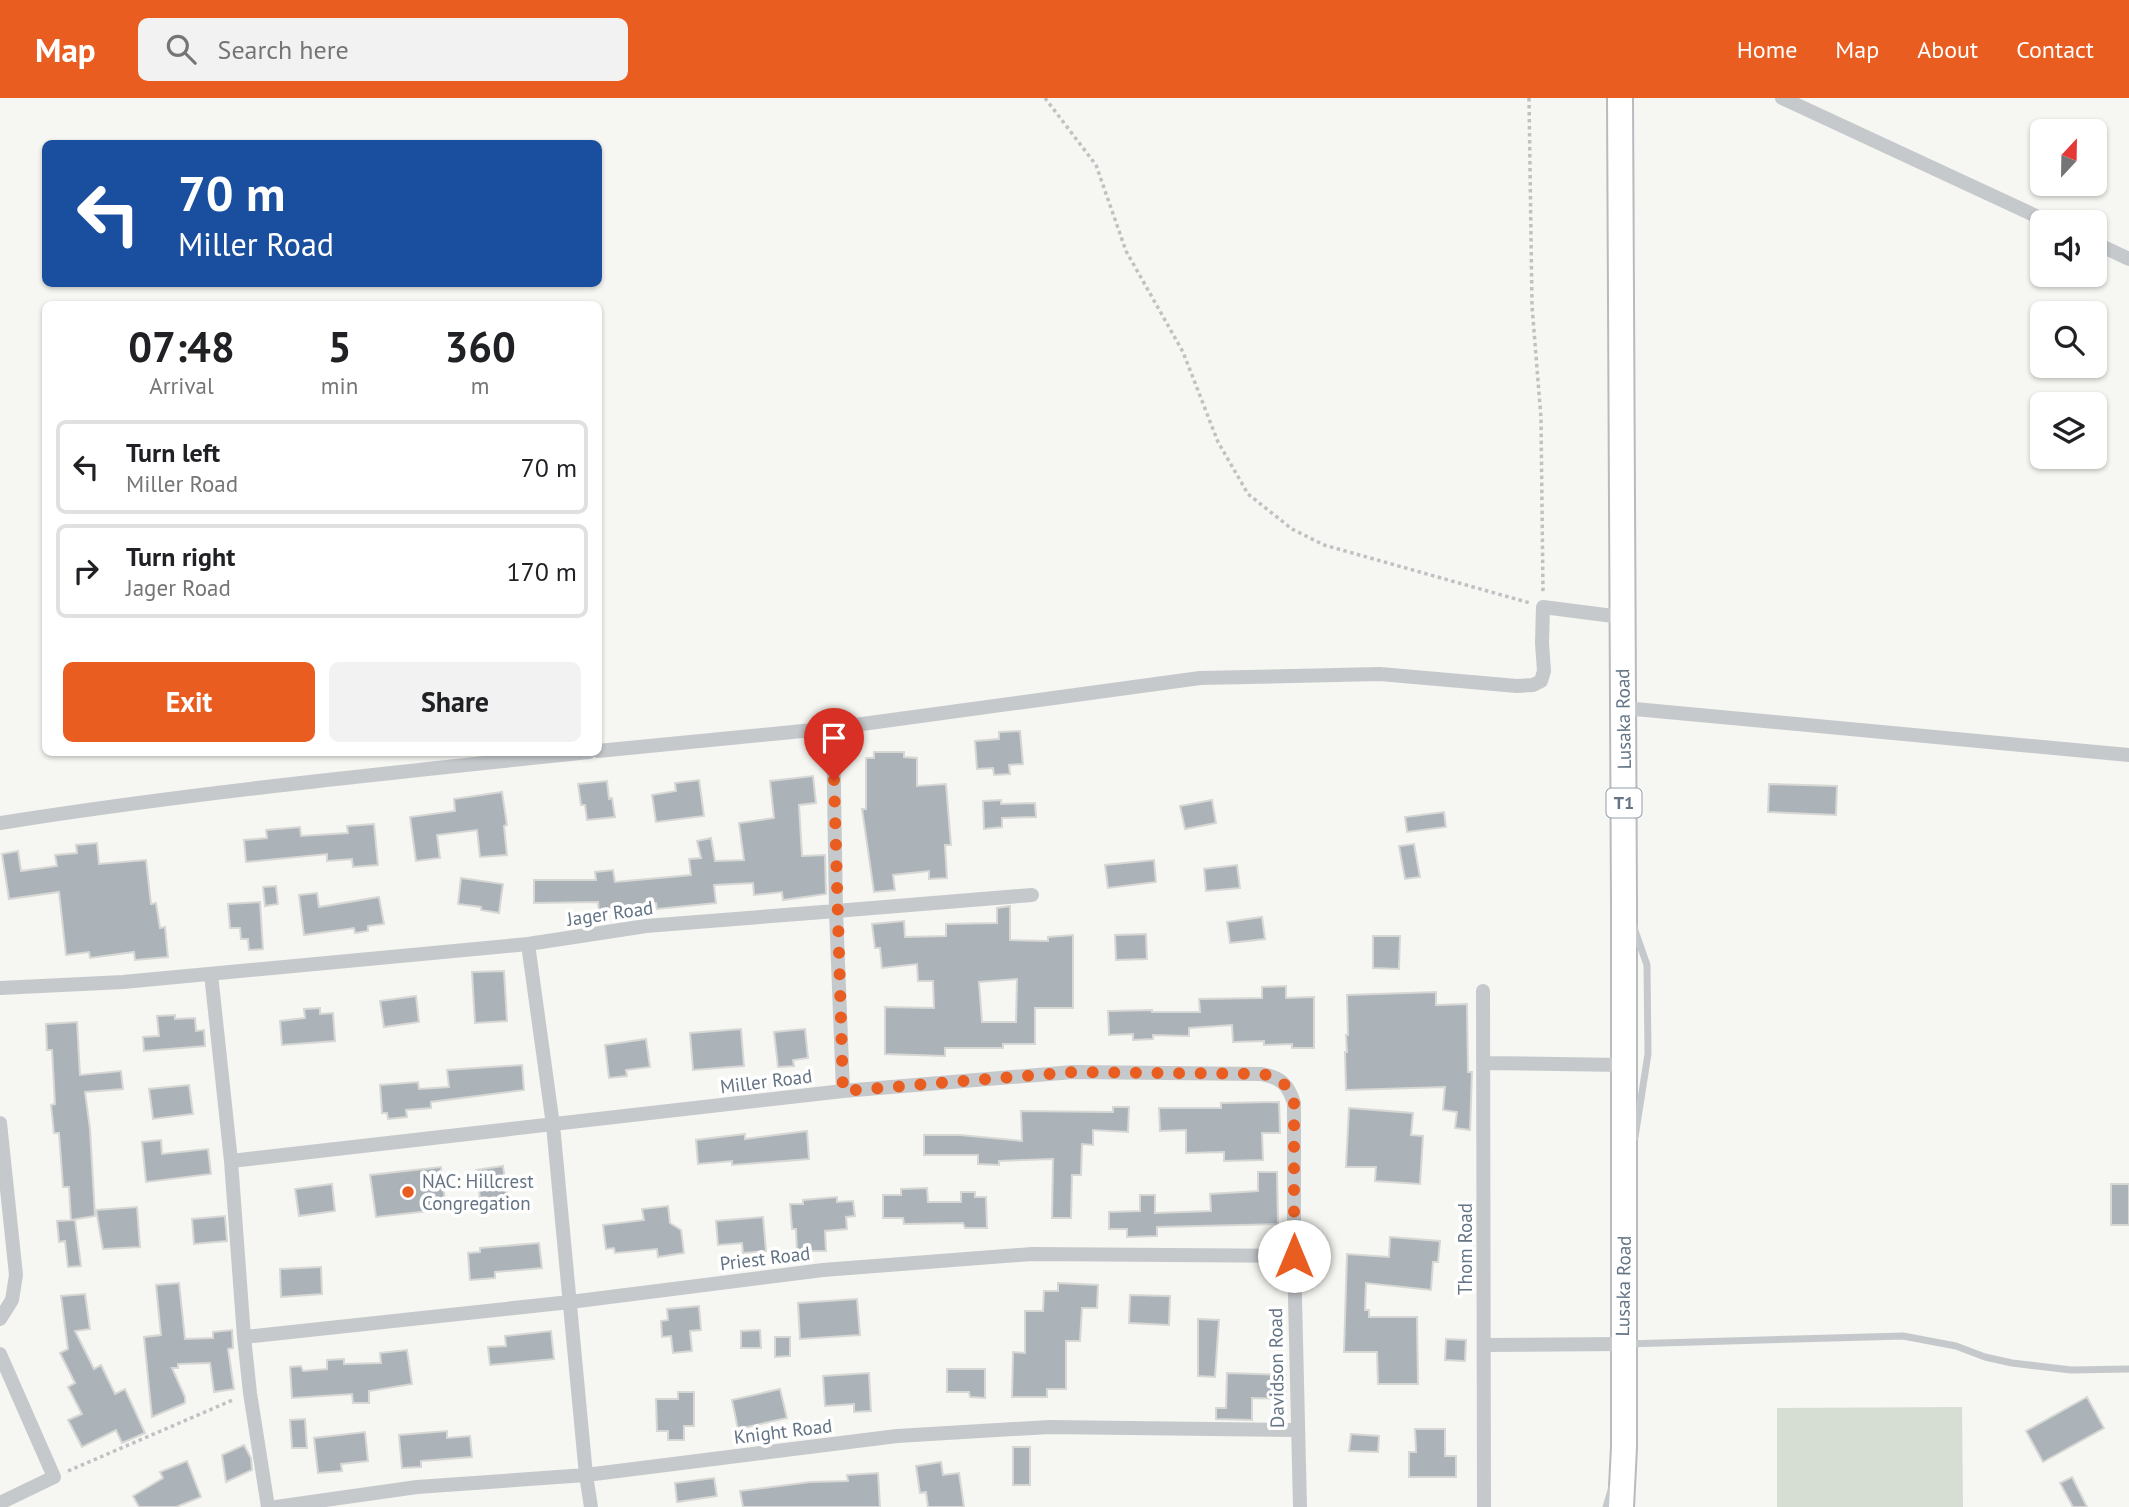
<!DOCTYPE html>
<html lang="en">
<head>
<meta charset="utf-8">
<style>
  body { margin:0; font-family:"PT Sans",sans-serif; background:#f2f2f2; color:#202124; height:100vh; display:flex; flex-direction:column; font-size:26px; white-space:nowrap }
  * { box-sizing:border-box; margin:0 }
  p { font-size:23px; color:#757577 }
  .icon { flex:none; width:38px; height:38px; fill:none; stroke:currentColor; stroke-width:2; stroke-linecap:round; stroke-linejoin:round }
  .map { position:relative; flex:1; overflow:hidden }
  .drawer { position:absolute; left:42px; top:203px; width:560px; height:455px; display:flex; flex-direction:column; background:#fff; border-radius:10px; box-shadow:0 2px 5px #0004 }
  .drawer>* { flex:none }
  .guide { position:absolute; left:42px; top:42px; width:560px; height:147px; border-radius:10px; box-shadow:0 2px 5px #0004; background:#1a4fa0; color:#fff; overflow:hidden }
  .needle { width:46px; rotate:22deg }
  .controls { position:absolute; left:2030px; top:21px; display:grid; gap:14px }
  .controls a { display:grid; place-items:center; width:77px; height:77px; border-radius:10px; background:#fff; box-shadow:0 2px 5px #0004; font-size:35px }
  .pin { position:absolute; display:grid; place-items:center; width:60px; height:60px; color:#fff; margin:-72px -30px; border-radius:50% 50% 50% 0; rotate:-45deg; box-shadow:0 0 7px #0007 }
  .pin .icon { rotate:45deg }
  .me { position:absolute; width:77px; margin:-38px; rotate:0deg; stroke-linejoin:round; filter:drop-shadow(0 0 5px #0008) }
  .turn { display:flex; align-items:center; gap:24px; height:147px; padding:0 21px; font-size:32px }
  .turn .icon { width:91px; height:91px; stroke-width:2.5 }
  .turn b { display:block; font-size:49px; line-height:60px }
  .eta { display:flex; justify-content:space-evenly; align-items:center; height:119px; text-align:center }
  .eta b { font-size:42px; font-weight:700; line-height:49px }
  .button { display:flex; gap:14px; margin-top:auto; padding:14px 21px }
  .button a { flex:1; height:80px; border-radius:10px; background:#e95d20; color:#fff; font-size:28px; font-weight:700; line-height:80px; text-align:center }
  .button a+a { background:#f2f2f2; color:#202124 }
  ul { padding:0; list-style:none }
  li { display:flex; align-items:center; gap:21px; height:94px; margin:0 14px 10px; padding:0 7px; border:4px solid #e0e0e0; border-radius:10px }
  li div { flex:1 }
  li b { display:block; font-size:26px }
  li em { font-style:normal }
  header { display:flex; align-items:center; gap:42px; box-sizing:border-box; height:98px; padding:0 35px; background:#e95d20; color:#fff }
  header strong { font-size:33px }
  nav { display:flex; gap:38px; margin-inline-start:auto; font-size:24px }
  .search { width:490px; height:63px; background:#f2f2f2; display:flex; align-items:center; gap:18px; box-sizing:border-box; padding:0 24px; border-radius:10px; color:#757577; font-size:26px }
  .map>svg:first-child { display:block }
</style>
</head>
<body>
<header>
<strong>Map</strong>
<div class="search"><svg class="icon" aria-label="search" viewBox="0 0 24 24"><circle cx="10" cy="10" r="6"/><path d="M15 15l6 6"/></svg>Search here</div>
<nav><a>Home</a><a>Map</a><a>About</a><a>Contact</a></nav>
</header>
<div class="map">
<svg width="2129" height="1409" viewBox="0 0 2129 1409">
  <rect width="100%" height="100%" fill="#f6f6f2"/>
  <!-- green -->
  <path fill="#d6ded3" d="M1962 1309 1963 1409H1777V1310Z"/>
  <!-- building -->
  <path fill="#abb3b9" stroke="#d7d8d5" stroke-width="2" fill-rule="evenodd" d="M1020 633 1023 666 1009 667 1010 676 994 677 993 670 977 671 975 643 999 641V634Z
    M874 654H904V659L917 660V688L946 686 951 747H945L947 780 929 781V773L893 777 895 792 874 794 862 711H866V660H874Z
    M813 678 816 705 799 707 802 758 825 757 826 796 783 802 782 794 754 797 753 785 714 787 716 805 657 811 656 805 618 809V813L599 815 598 804 534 805V782H596L595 774 613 772 615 784 691 777 689 761 701 760 697 743 711 740 715 763 744 762 739 725 774 720 770 683Z
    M699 682 704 718 656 724 652 697 676 693 675 685Z
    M607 683 609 701 612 700 615 719 587 722 585 707H581L578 686Z
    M1769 686 1837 688 1836 717 1768 714Z
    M502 694 507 727 504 728 507 757 480 759 477 732 437 737 440 760 416 763 410 719 455 713 454 701Z
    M1001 702V706L1035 705 1036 719 1002 720V729L984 731 983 703Z
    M1212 702 1216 725 1185 731 1180 708Z
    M1444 714 1446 729 1407 734 1405 719Z
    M374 726 378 767 353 769 352 761 327 763V756L246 764 244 742 267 740 266 732 300 729 301 738 348 735 347 728Z
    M97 745 99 766 146 762 151 806 156 805 160 830 165 829 168 859 135 862 134 854 90 860 89 854 66 857 59 794 9 801 2 756 18 753 21 773 57 768 55 757 77 755 76 747Z
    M1414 746 1420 779 1405 781 1399 748Z
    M1154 762 1156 784 1108 790 1105 767Z
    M1237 767 1240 790 1206 793 1204 771Z
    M461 780 503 786 499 815 481 812V809L458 806Z
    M276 788 278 806 265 808 263 789Z
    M317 795 319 809 379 799 384 826 368 828V833L355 835 354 830 304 837 299 797Z
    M260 804 263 851 249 852 248 841H241L240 830H230L228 806Z
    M1010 808V842L1048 843V839L1073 837V910H1035V946H1003V950H945V958L885 956V909L934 910 933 883H918L917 866 882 870 880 850H875L872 826 904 823 905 839 946 838V826L997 825V810ZM1017 881 1016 924H982L979 884Z
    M1262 819 1265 841 1230 845 1227 824Z
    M1146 836 1147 861 1116 862 1115 837Z
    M1373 838H1400L1399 871 1373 870Z
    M504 873 507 923 475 925 472 874Z
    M1286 888V900L1314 899V950H1292V946L1264 947V943L1233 944 1232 927 1189 930V938L1153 937V941L1133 942V936L1109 937 1108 913 1152 912V914H1200L1199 901 1262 900V889Z
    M1436 894V907L1467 906 1468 974H1472L1470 1032 1455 1030 1457 1014 1443 1012 1445 989 1346 992 1345 954H1347L1346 937H1348L1347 897Z
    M416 898 419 924 384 929 380 903Z
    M320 910V916L333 915 335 943 282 947 280 923 305 920 304 911Z
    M175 917V921L195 920 196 933 204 932 205 948 144 953 143 939 159 938 157 918Z
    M77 924 80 977 121 973 123 991 85 994 90 1031 95 1118 71 1122 69 1089H63L59 1035H54L51 1007 55 1006 52 952H47L46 926Z
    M741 931 744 968 693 972 690 935Z
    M805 931 808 960 793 962 794 968 778 969 774 934Z
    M646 941 650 969 626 972 627 978 609 980 605 947Z
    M522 967 524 992 431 1004V1010L406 1012 407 1019 388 1021 387 1015H382L380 987 418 984 419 991 449 989 447 972Z
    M189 987 193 1016 153 1021 149 991Z
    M1279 1004 1280 1035H1262L1263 1062 1224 1063V1054L1186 1055V1032L1160 1033 1159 1010H1221V1005Z
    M1113 1009H1129L1128 1034 1093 1032V1047L1082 1046 1081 1077H1072L1071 1120H1052L1053 1061 999 1063V1067L978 1066V1057H924V1037H960L1022 1043 1021 1013 1113 1014Z
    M1349 1010 1413 1015 1411 1037 1423 1038 1420 1086 1375 1083 1376 1069H1346Z
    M807 1033 809 1061 732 1067V1063L698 1066 696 1042 745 1036V1041Z
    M161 1042 162 1056 208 1051 211 1076 146 1084 142 1044Z
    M503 1068 509 1110 482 1114 476 1072Z
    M441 1069 446 1111 376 1119 370 1077Z
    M1258 1074H1277L1278 1126 1157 1129V1138L1127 1139V1131H1109V1114L1140 1113V1097H1155V1115L1211 1113 1210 1096 1258 1093Z
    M332 1086 335 1113 299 1118 295 1091Z
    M2111 1086H2129V1127H2111Z
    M927 1090 928 1104H961V1094H975V1099H986L987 1130H965L963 1125 904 1126 903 1120H883V1097H901V1091Z
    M837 1099V1104L853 1103 855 1118 846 1119 847 1131 825 1133 826 1153H797L796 1131H792L790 1106H803V1102Z
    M668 1108 670 1125 681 1132 684 1155 658 1159 657 1151 615 1155 614 1150 606 1151 603 1127 644 1122 642 1111Z
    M137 1109 140 1149 103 1151 96 1112Z
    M225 1118 227 1143 194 1146 192 1121Z
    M763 1119 766 1153 743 1155 742 1145 718 1147 716 1123Z
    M75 1122 81 1168 68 1169 65 1143 59 1144 57 1123Z
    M1390 1139 1440 1143 1438 1164H1433L1431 1192 1366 1185 1365 1212H1369V1219H1417L1418 1286H1378L1377 1254H1344L1347 1156 1389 1159Z
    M539 1145 542 1170 495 1174V1180L470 1182 468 1155 480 1154V1150Z
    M321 1169 322 1196 281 1199 280 1171Z
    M179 1185 185 1241 213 1240V1234L232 1232 233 1250 228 1251 234 1291 214 1294 210 1265 178 1266V1270H172L185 1299V1305L152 1319 144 1239 161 1237 156 1187Z
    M1058 1185 1098 1187 1097 1210H1082L1080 1243H1066V1291H1047V1299H1012L1013 1254 1025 1255V1213H1043L1044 1193H1058Z
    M85 1196 90 1231 75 1233 94 1271 101 1267 115 1296 125 1291 145 1335 122 1345 116 1332 82 1349 68 1322 82 1316 68 1289 75 1285 60 1255 68 1251 61 1198Z
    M1130 1197 1170 1198 1169 1227 1129 1225Z
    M857 1201 860 1237 800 1241 798 1205Z
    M699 1208 701 1232 690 1233 692 1253 673 1255 671 1238 662 1239 661 1223 668 1222 667 1211Z
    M1198 1221 1219 1222 1215 1279 1198 1278Z
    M760 1232 761 1250H741V1233Z
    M551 1233 554 1261 490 1267 488 1249 506 1248 505 1238Z
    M775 1239H790V1258L775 1259Z
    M1446 1241 1466 1242 1465 1263 1445 1262Z
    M407 1252 412 1286 369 1293V1305H353L352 1296 292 1300 290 1269 301 1268 303 1273 327 1271V1262L344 1261V1266L381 1265 380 1255Z
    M947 1271H985V1300L970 1299 969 1294H947Z
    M869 1275 871 1313 854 1314V1306L825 1308 823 1278Z
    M1227 1275 1286 1277V1301L1252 1300V1322L1216 1321V1310H1226Z
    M780 1291 787 1320 738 1331 732 1302Z
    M678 1294H694V1328H684V1342H668V1333H657L656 1301H678Z
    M2087 1299 2104 1330 2043 1364 2026 1333Z
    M305 1321 307 1350H292L290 1322Z
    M1415 1331H1445V1358H1456V1379H1409V1354H1416Z
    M447 1333V1340L470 1338 472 1359 421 1363V1369L402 1370 399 1337Z
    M365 1334 368 1363 341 1366 342 1373 318 1375 314 1340Z
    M1351 1336 1379 1338 1378 1354 1349 1353Z
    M244 1347 251 1360 252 1372 226 1384 222 1357Z
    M1013 1349H1030V1387H1013Z
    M187 1363 201 1399 176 1409H139L133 1398 163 1380 160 1374Z
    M941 1364 943 1377 959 1375 964 1409H928L926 1394 920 1395 916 1368Z
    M878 1375 880 1409H743L740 1393 810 1384 848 1383 847 1377Z
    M2072 1379 2087 1409H2073L2060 1385Z
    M714 1380 717 1398 677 1404 675 1385Z"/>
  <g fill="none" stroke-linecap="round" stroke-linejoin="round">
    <defs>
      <path id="trunk" d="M1620 0 1624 804V1349L1621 1409"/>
    </defs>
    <!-- trunk casing -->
    <use href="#trunk" stroke="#b8bbbe" stroke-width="28"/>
    <!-- path -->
    <path stroke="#bfc1c3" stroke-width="3.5" stroke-dasharray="3.5 3.5" stroke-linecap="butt" d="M1045 0 1096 67 1126 153 1183 254 1218 344 1248 396 1292 431 1324 447 1530 505
      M1529 0 1532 208 1541 320 1543 494
      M68 1373 235 1301"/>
    <!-- service -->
    <path stroke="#c6c9cc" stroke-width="7" d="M1633 827 1647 867 1648 956 1635 1039
      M1626 1246 1903 1238 1956 1248 1985 1259 2012 1265 2071 1272 2129 1271
      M1606 1409 1612 1389"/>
    <!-- minor -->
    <path stroke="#c6c9cc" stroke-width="14" d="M1782 0 2049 124
      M2095 145 2129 161
      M1624 610 2129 657
      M833 630 836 813 1032 797
      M598 653 833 630 1200 580 1380 576 1517 588 1533 587 1541 583 1544 573 1542 545 1543 509 1621 519
      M0 725C195 694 392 675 589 654
      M528 846 553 1027 586 1377 591 1409
      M211 876 231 1063 244 1239 250 1295 268 1409
      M0 890 123 884 528 846 646 828 836 813 843 993
      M1483 893 1484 1409
      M1483 965 1624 967
      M0 1025 16 1177 12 1202 0 1221
      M231 1063 843 993 1073 974 1261 976C1280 979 1288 986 1294 1005V1158L1300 1409
      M244 1239 570 1204 823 1172 1032 1156 1294 1158
      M1485 1247 1622 1246
      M0 1256 54 1379 0 1405
      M276 1409 417 1389 586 1377 897 1338 1049 1329 1297 1332"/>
    <!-- trunk -->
    <use href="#trunk" stroke="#fff" stroke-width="24"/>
  </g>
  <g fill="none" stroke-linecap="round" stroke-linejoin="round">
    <!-- route -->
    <path stroke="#e95d20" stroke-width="12" stroke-dasharray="0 21.6" d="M834 682 843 993 1073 974 1261 976C1280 979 1288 986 1294 1005V1158"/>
  </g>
  <!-- markers -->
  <circle fill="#e95d20" stroke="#fff" stroke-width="2.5" cx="408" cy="1094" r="7"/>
  <g text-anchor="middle" stroke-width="7" stroke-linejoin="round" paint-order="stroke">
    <!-- shield labels -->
    <rect fill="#fff" stroke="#929eaa" stroke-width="2" x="1606.5" y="690.5" width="35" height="29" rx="5"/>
    <g font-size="18" font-weight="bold" fill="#647485">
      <text x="1624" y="711">T1</text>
    </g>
    <!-- street labels -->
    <g font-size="19" fill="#647485" stroke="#fff">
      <text transform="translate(1623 621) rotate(-91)" y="7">Lusaka Road</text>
      <text transform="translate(610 815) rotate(-8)" y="7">Jager Road</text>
      <text transform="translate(766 983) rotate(-7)" y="7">Miller Road</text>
      <text transform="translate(1465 1151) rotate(-90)" y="7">Thom Road</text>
      <text transform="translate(765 1160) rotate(-7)" y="7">Priest Road</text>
      <text transform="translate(1623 1188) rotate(-89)" y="7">Lusaka Road</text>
      <text transform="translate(1276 1270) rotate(-91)" y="7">Davidson Road</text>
      <text transform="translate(783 1333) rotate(-7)" y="7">Knight Road</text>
    </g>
    <!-- poi labels -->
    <g font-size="19" fill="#647485" stroke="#fff" text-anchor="start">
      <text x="422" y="1090">NAC: Hillcrest<tspan x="422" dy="22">Congregation</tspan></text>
    </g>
  </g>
</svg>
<div class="controls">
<a><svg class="needle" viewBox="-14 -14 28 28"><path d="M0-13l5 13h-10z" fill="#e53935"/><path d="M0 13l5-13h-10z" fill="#757577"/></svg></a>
<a><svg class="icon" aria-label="sound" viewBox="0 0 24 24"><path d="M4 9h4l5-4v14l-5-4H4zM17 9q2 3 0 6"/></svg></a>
<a><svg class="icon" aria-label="search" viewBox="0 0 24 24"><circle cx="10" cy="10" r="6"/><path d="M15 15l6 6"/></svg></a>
<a><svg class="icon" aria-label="layers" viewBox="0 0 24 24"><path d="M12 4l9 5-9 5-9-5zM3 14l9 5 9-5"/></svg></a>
</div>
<div class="pin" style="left:834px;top:682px;background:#d93025"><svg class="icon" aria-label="arrive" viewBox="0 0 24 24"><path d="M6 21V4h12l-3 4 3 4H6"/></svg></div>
<svg class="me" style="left:1294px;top:1158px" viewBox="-20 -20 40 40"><circle r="19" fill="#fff"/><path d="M0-13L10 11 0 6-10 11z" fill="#e95d20"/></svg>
<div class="guide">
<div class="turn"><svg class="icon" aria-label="left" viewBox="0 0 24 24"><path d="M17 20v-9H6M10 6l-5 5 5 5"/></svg><div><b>70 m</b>Miller Road</div></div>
</div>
<section class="drawer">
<div class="eta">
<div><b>07:48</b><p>Arrival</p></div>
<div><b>5</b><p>min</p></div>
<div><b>360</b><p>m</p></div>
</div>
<ul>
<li><svg class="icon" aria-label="left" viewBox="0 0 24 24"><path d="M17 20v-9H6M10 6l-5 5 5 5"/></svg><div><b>Turn left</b><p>Miller Road</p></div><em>70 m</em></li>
<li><svg class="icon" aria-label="right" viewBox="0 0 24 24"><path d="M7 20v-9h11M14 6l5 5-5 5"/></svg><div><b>Turn right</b><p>Jager Road</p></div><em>170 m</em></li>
</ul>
<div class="button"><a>Exit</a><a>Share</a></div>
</section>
</div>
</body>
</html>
